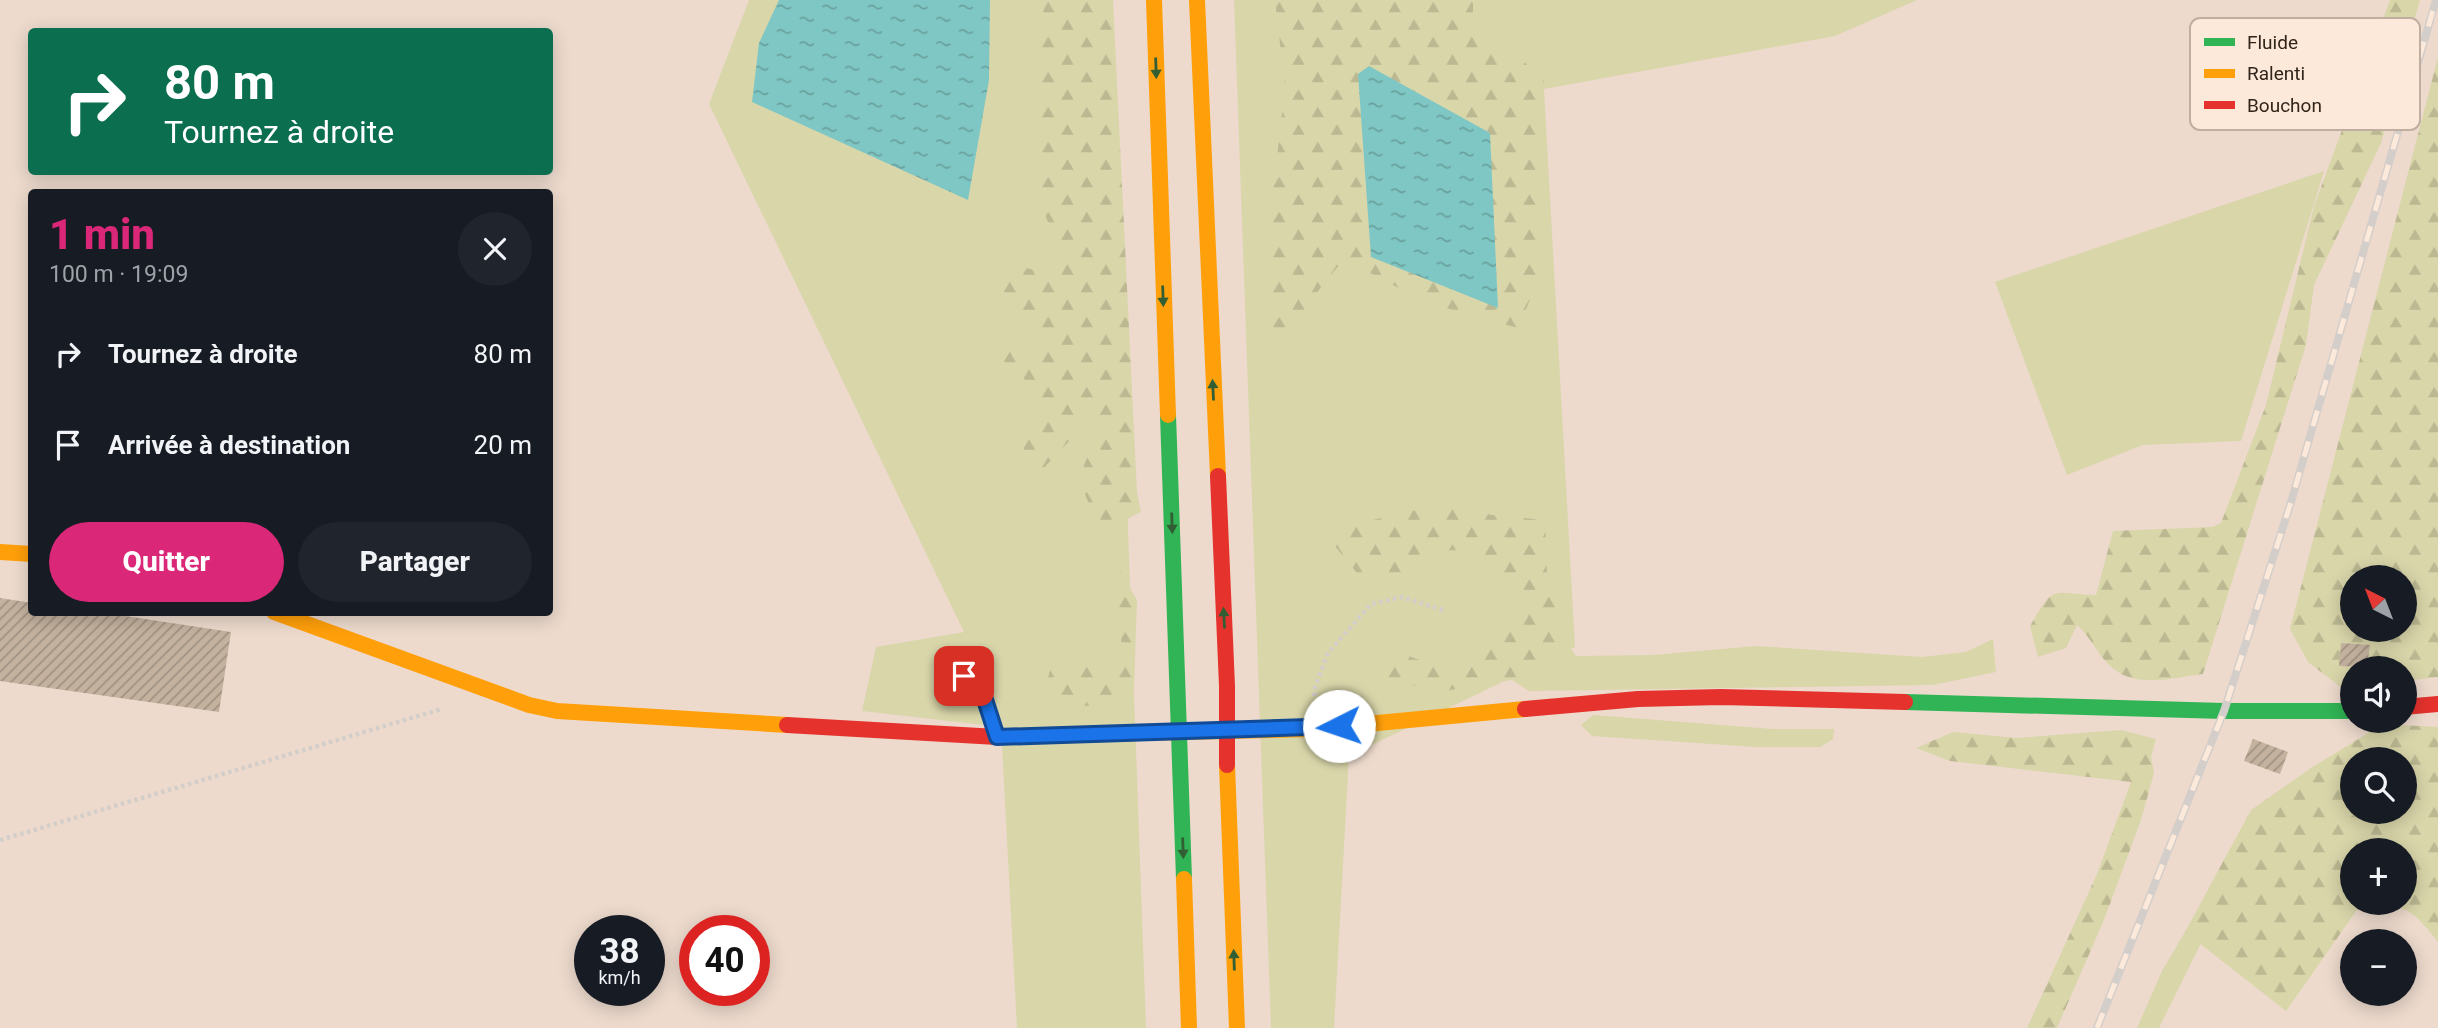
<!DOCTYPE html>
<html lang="fr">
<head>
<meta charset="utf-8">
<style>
  body { margin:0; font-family:Roboto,sans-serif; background:#20242c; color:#f1f3f6; height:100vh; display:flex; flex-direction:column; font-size:26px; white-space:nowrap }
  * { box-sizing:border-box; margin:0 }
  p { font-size:23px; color:#9ea1a6 }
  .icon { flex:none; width:38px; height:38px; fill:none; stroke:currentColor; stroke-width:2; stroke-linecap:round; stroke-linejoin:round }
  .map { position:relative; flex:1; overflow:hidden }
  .panel { position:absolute; left:28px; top:189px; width:525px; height:427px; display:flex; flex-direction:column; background:#171b24; border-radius:7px; box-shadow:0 4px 18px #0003 }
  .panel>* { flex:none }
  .guide { position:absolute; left:28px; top:28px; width:525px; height:147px; border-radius:7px; box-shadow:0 4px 18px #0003; background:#0b6e4f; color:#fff; overflow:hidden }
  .needle { width:46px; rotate:318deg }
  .tools { position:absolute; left:2340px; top:565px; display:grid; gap:14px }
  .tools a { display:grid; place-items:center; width:77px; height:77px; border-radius:50%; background:#171b24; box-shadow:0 4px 18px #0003; font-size:35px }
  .speed { position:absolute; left:574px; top:915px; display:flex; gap:14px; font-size:35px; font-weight:700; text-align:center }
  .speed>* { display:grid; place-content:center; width:91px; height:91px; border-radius:50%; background:#171b24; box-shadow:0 4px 18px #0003; line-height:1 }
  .speed small { font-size:18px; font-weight:400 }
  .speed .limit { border:10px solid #d22; background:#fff; color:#111 }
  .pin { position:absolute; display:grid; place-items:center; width:60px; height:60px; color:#fff; margin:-30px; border-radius:14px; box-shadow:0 4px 10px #0006 }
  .me { position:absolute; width:77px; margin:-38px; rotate:266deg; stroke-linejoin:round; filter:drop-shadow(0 0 5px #0008) }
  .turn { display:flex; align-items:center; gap:24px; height:147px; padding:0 21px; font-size:32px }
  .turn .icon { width:91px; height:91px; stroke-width:2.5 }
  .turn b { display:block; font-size:49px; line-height:60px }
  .round { display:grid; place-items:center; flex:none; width:74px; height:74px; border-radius:37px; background:#20242c }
  .headline { display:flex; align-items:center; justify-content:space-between; height:119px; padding:0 21px }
  h1 { font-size:42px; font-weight:800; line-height:52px; color:#db2777 }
  .action { display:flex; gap:14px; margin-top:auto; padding:14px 21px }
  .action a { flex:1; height:80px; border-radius:42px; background:#db2777; color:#fff; font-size:28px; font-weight:800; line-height:80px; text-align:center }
  .action a+a { background:#20242c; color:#f1f3f6 }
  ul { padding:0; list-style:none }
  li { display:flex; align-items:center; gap:21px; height:91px; padding:0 21px }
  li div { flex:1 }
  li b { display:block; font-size:26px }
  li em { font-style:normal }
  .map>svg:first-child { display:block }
</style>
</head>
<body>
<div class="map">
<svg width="2438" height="1028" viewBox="0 0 2438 1028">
  <defs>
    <pattern id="forest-firs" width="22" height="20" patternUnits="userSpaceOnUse" patternTransform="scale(1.75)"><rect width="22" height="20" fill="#d9d6aa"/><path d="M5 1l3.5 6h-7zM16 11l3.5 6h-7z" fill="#bbb892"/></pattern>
    <pattern id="water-ripples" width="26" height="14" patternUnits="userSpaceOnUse" patternTransform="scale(1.75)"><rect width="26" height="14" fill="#7fc7c4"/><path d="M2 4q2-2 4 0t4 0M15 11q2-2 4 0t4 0" fill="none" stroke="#69a19e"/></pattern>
    <pattern id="building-hatch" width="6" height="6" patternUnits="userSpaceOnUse" patternTransform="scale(1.75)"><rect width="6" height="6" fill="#c4b29f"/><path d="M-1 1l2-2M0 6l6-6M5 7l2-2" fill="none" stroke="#a09181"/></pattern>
  </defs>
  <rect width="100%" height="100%" fill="#eddacd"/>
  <!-- green -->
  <path fill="#d9d6aa" d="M749 0H1109L1146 1028H1017L1001 727 862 711 876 647 964 632 709 104Z
    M1234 0H1917L1835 36 1544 89 1575 647 1571 649 1576 656 1653 655 1756 646 1922 657 1966 652 1993 639 1996 672 1933 685 1529 691 1512 680 1519 674 1349 756 1334 1028H1271Z
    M2324 171 2241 441 2143 445 2067 475 1995 282Z
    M1593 715 1773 729H1834L1833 739 1820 747H1756L1592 736 1581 725Z
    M2185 932 2201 943 2159 1028H2137L2162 971Z"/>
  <!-- forest -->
  <path fill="url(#forest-firs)" fill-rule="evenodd" d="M1045 0H1113L1137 492 1141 512 1109 528C1090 511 1074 485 1087 458 1093 445 1099 438 1100 422L1079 412 1070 440 1041 471 1022 447 1045 409 1020 373 994 354 1016 348H1039L1040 330 1013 310 989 299 1004 264 1041 271 1074 260 1047 220 1035 187 1038 42Z
    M1275 0H1473V28L1518 57 1544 79 1537 283 1518 328 1425 302 1344 259 1310 301 1296 327 1266 331 1268 237 1285 87Z
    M2390 0H2420L2381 143 2314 285 2306 345 2203 674C2171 678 2133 690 2108 664 2096 652 2091 637 2077 625L2066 648 2038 657 2030 626C2056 582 2050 594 2096 595L2113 531 2212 527 2221 523 2266 405 2314 206Z
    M2438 57V677L2405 681 2404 668H2352V687L2342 688 2308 662 2290 629ZM2352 578H2404V630H2352Z
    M1446 503 1491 515 1545 520 1547 575 1565 642 1512 680 1438 692 1369 674 1358 668 1401 653 1435 666 1473 657 1502 644 1511 628 1520 589 1483 555 1452 550 1431 555 1404 572 1365 583 1335 546 1360 523Z
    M1120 571 1137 600 1134 690 1115 705C1089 705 1059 712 1046 685L1051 667 1078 663 1105 670 1116 666 1122 657 1121 635 1112 597Z
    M2383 724 2438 727V942C2409 905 2403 903 2357 910L2286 1011 2185 932 2251 810 2311 768ZM2352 760H2404V812H2352ZM2352 850H2404V903H2352Z
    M2121 730 2156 739 2151 757 2154 773 2141 820 2104 920 2057 1028H2027L2097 874 2131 782 1950 761 1916 748 1953 732 2016 738Z"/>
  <!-- water -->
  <path fill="url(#water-ripples)" d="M779 0H990L989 80 968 200 752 102 759 43Z
    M1369 66 1490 133 1498 308 1371 257 1358 74Z"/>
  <!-- building -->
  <path fill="url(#building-hatch)" d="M0 598 32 603V612H99L231 632 219 712 0 681Z
    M2341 643 2370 645 2367 667 2339 666Z
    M2253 739 2288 752 2280 774 2244 761Z"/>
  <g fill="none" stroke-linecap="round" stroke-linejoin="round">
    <!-- path -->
    <path stroke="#d4ceca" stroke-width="4.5" stroke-dasharray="3.5 3.5" stroke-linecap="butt" d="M1314 696 1315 687 1328 653 1371 604 1402 597 1446 611
      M0 840 442 709"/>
    <!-- lane -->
    <path stroke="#fcf9f8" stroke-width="14" d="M964 676 979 681 997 736"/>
    <!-- fast -->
    <path stroke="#30b455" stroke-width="16" d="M1168 415 1184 879
      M1905 702 2224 711H2352"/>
    <!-- slow -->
    <path stroke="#ff9f0a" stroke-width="16" d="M1154 0 1168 415
      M1197 0 1218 476
      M0 552 32 554
      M274 612 529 705 557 711 787 725
      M1138 733 1314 729 1525 709
      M1227 765 1237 1028
      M1184 879 1189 1028"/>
    <!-- jam -->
    <path stroke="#e5322d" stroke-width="16" d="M1218 476 1227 686V765
      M2404 707 2438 704
      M1525 709 1638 699 1721 697 1905 702
      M787 725 997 737 1138 733"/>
    <defs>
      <path id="rail" d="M2097 1028 2224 711 2291 502 2436 0"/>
    </defs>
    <!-- rail casing -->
    <use href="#rail" stroke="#d4ceca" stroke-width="8"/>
    <!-- rail -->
    <use href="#rail" stroke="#fde9da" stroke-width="5" stroke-dasharray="16" stroke-linecap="butt"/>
  </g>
  <!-- one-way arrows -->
  <defs><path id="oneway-solid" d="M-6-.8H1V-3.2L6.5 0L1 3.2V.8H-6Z" transform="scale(1.75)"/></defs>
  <g fill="#315e32">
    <use href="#oneway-solid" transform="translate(1156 68) rotate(88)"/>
    <use href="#oneway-solid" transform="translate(1163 296) rotate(88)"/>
    <use href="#oneway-solid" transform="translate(1213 390) rotate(-93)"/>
    <use href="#oneway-solid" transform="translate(1172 523) rotate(88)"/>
    <use href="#oneway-solid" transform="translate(1224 618) rotate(-93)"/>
    <use href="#oneway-solid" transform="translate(1183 848) rotate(88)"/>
    <use href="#oneway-solid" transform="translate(1234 960) rotate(-92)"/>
  </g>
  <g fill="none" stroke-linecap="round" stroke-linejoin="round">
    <defs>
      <path id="route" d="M964 676 979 681 997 737 1339 726"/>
    </defs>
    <!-- route casing -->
    <use href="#route" stroke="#114b97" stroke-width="18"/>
    <!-- route -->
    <use href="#route" stroke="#1a73e8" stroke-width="12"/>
  </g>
  <!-- legend -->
  <rect x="2190" y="18" width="230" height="112" rx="10" fill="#fde9da" stroke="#c0aea1" stroke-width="2"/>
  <rect x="2204" y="38" width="31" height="8" fill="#30b455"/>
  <rect x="2204" y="69" width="31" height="9" fill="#ff9f0a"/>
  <rect x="2204" y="101" width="31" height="8" fill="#e5322d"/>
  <g font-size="19" fill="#31251b">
    <text x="2247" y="49">Fluide</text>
    <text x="2247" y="80">Ralenti</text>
    <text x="2247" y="112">Bouchon</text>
  </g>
</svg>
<div class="tools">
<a><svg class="needle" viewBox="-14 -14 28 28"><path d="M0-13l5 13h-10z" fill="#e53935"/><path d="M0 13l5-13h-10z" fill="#9ea1a6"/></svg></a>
<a><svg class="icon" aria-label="sound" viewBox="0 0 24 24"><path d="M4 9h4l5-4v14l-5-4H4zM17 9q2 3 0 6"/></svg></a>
<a><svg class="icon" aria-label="search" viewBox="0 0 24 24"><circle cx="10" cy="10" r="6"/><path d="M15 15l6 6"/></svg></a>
<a>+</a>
<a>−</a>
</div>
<div class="speed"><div>38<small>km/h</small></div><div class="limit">40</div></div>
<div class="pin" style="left:964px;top:676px;background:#d93025"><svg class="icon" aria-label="arrive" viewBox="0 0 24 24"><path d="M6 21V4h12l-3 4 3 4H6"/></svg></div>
<svg class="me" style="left:1339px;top:726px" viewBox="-20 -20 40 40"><circle r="19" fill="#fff"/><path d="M0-13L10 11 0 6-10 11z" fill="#1a73e8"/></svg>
<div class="guide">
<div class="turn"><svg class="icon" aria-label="right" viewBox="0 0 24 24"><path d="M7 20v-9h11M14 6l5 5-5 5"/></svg><div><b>80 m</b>Tournez à droite</div></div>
</div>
<section class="panel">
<div class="headline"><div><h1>1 min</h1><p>100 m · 19:09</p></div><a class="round"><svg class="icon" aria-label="close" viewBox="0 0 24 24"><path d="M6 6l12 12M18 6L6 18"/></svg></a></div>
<ul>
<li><svg class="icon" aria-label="right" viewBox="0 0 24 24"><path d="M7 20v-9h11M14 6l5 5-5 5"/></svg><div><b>Tournez à droite</b></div><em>80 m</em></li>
<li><svg class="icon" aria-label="arrive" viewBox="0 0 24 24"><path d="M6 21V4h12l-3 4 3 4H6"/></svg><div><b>Arrivée à destination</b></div><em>20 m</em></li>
</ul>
<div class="action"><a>Quitter</a><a>Partager</a></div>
</section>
</div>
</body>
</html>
